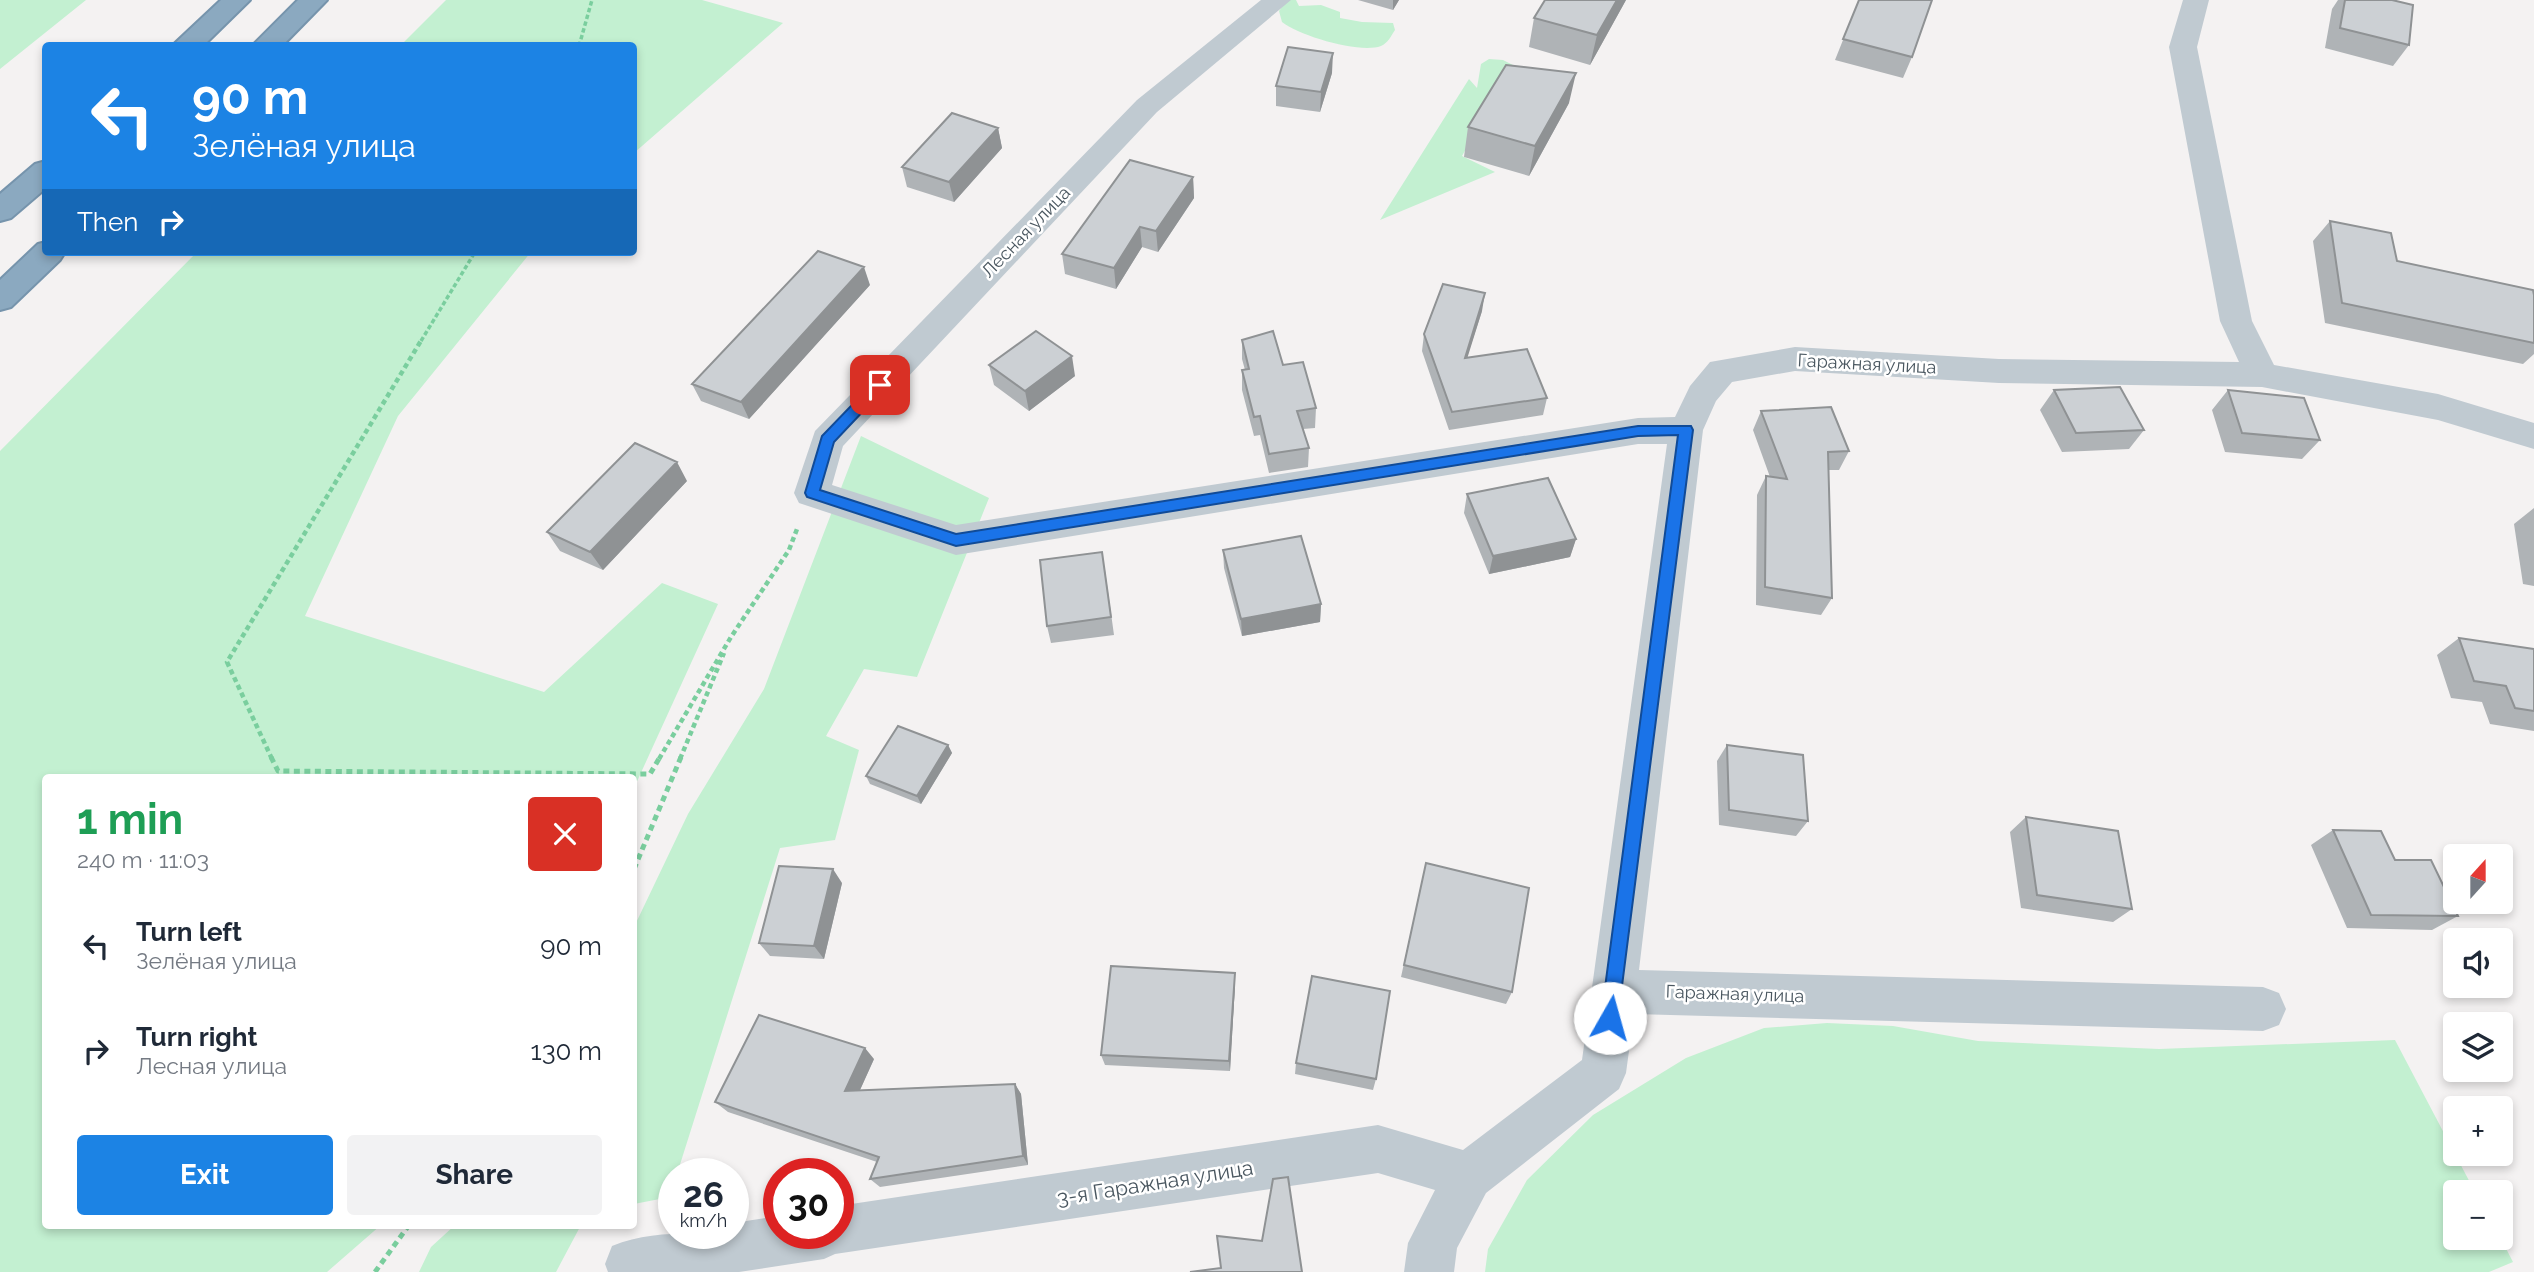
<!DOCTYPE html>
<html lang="en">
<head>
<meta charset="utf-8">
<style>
  body { margin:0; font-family:Raleway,sans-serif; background:#f2f2f3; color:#1f2937; height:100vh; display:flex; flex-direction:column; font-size:26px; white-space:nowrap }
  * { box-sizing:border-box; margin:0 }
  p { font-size:23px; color:#747a83 }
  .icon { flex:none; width:38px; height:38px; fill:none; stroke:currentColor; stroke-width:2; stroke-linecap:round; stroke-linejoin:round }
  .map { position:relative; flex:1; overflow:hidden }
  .drawer { position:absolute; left:42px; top:774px; width:595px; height:455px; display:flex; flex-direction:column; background:#fff; border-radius:7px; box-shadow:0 4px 10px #0003 }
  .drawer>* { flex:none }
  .banner { position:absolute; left:42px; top:42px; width:595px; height:214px; border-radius:7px; box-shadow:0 4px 10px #0003; background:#1c83e4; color:#fff; overflow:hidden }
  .needle { width:46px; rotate:21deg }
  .buttons { position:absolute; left:2443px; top:844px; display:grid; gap:14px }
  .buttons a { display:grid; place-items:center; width:70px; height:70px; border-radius:7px; background:#fff; box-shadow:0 4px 10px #0003; font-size:35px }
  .speed { position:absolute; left:658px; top:1158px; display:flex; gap:14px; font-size:35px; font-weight:700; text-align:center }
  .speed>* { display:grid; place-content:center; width:91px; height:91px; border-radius:50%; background:#fff; box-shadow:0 4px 10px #0003; line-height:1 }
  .speed small { font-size:18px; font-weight:400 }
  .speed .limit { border:10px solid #d22; background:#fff; color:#111 }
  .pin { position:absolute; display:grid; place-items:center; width:60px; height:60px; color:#fff; margin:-30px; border-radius:14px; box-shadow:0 4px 10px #0006 }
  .me { position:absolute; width:77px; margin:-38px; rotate:7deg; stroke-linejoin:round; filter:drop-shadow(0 0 5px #0008) }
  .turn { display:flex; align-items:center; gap:24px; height:147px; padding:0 35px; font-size:32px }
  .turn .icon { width:91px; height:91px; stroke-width:2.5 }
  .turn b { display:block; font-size:49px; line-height:60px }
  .then { display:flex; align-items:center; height:66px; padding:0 35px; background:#0003; gap:14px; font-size:26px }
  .round { display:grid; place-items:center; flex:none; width:74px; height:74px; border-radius:7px; background:#f2f2f3 }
  .head { display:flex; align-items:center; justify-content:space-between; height:119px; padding:0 35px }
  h1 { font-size:42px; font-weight:700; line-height:52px; color:#1e9e55 }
  .action { display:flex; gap:14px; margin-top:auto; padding:14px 35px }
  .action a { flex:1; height:80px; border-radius:7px; background:#1c83e4; color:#fff; font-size:28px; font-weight:700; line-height:80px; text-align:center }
  .action a+a { background:#f2f2f3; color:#1f2937 }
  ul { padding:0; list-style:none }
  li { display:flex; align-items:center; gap:21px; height:105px; padding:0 35px }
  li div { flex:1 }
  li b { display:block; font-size:26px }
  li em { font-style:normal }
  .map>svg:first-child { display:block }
</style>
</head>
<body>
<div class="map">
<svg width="2534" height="1272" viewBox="0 0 2534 1272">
  <rect width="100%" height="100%" fill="#f4f2f2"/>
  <!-- green -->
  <path fill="#c3f0d1" d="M0 0H86L0 69Z
    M446 0H702L783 23 634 153V46L401 45Z
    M1287 0H1296L1299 6 1321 5 1340 12V18L1362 22 1393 23 1395 30C1391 36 1388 43 1381 46 1360 54 1300 36 1282 22L1279 11Z
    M1489 59 1503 60 1513 65 1462 156 1495 172 1380 220 1469 79 1477 88 1481 64Z
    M197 252H531L398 416 305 616 544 692 662 583 718 604 634 788V777H46V1225H381L327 1272H0V451Z
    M861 436 989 498 917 677 864 669 826 736 859 750 835 840 780 848 677 1174H674L670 1197 634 1204V927L688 814 764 689Z
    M1827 1023 1893 1026 1978 1041 2159 1049 2395 1040 2475 1192H2455V1237H2500L2513 1262 2489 1272H1485L1488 1249 1527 1180 1593 1115 1686 1058 1764 1028Z
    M455 1225H581L556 1272H419L431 1247Z"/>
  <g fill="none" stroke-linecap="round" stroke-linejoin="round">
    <defs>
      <path id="highway" d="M221 0H250L203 46H172Z
        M298 0H327L282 46H252Z
        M46 161V188L11 218 0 221V194L35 164Z
        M46 242V252H65L60 260 11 307 0 310V280L38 244Z"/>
    </defs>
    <!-- highway casing -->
    <use href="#highway" stroke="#7694ac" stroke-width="4"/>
    <!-- path-far2 -->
    <path stroke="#7ace9e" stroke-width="3.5" stroke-dasharray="4.5 2.5" stroke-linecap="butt" d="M579 46 592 0
      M421 341 475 252"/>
    <!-- path-far1 -->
    <path stroke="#7ace9e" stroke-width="4.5" stroke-dasharray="5 3.5" stroke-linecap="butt" d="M272 759 227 662 422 339
      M659 759 731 637 789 550 797 529
      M680 759 724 653"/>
    <!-- path -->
    <path stroke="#7ace9e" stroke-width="5" stroke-dasharray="6 4.5" stroke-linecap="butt" d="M271 757 278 771 650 774 660 757
      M634 869 681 757
      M375 1272 409 1225"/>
    <!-- minor -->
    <path fill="#c0cad1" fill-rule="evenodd" d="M1261 0H1291L1157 112 843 446 832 485 956 525 1638 418 1675 417 1690 386 1710 362 1795 347 1999 359 2239 362 2220 321 2169 47 2183 0H2209L2197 47 2252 321 2274 365 2438 394 2534 423V449L2438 420 2262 387 1999 383 1795 371 1732 382 1716 401 1703 430 1639 970 2263 987 2279 993 2286 1009 2279 1025 2263 1031 1634 1014 1626 1073 1619 1089 1486 1193 1457 1248 1454 1272H1404L1408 1243 1435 1190 1378 1173 835 1254 824 1259 739 1272H608L605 1264 612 1246C652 1230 691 1234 733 1234V1223L779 1216V1234H838V1206L1378 1125 1463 1150 1582 1060 1667 444H1638L956 555 799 503 794 493 815 431 1137 100Z"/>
    <!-- highway -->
    <use href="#highway" fill="#8ba9c0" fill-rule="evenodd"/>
  </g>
  <!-- wall -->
  <path fill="#afb3b6" d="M1358 0H1399L1393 10Z
    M1626 0 1590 65 1529 47 1534 18Z
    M1859 0 1912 57 1903 78 1835 60Z
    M2338 0H2392L2409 45 2393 66 2325 48 2332 9Z
    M1332 73 1320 112 1276 106V86Z
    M1569 103 1529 176 1464 157 1468 127Z
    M998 128 1002 148 954 202 907 187 902 167Z
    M1193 177 1194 198 1158 252 1142 247 1116 289 1065 274 1062 254Z
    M2330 221 2397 261 2534 295V354L2523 364 2325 323 2313 241Z
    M870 285 749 419 701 401 692 384Z
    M1482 311 1467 357 1547 398 1543 415 1449 430 1422 351 1424 334Z
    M1242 340 1283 365 1316 408 1315 428 1303 429 1309 448 1308 467 1269 473 1260 435 1254 436 1242 390V370H1245L1242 359Z
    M989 365 1075 376 1029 411 994 385Z
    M2054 390 2144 430 2129 449 2062 452 2040 410Z
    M2228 390 2320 440 2302 459 2225 452 2212 410Z
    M1761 411 1849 451 1839 470H1828L1832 598 1821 615 1756 605 1757 495 1766 476 1770 477 1753 430Z
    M687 481 603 570 560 551 547 532Z
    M1467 494 1576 539 1570 557 1489 574 1464 513Z
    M2534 508V586L2523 584 2514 524Z
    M1223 550 1321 604 1320 622 1242 636 1224 568Z
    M1105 570 1114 635 1051 643 1047 626Z
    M2459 638 2534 649V731L2490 724 2482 702 2451 698 2437 655Z
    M948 745 952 753 921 804 870 784 866 776Z
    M1727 745 1808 821 1796 836 1719 825 1717 761Z
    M2026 817 2132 909 2113 922 2021 908 2010 832Z
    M2333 830 2395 860 2458 916 2432 930 2347 928 2311 845Z
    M1426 863 1512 992 1506 1004 1401 977Z
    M842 883 824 959 770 956 759 943Z
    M1235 985 1230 1071 1105 1065 1101 1055Z
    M874 1059 860 1090 1015 1084 1021 1094 1028 1165 880 1187 870 1179 877 1162 728 1112 715 1102Z
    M1296 1063 1376 1079 1373 1090 1295 1074Z"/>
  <!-- shaded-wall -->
  <path fill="#8f9294" d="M1393 0H1399L1393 10Z
    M1617 0H1626L1590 65 1597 35Z
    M1333 53 1332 73 1320 112 1321 92Z
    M1576 73 1569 103 1529 176 1535 146Z
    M998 128 1002 148 954 202 949 182Z
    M1193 177 1194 198 1158 252 1156 231Z
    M1140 227 1142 247 1116 289 1114 268Z
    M864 267 870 285 749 419 741 402Z
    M1485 293 1482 311 1462 375 1465 358Z
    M1072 356 1075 376 1029 411 1025 391Z
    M677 462 687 481 603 570 590 552Z
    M1576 539 1570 557 1489 574 1493 556Z
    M1321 604 1320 622 1242 636 1241 619Z
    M948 745 952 753 921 804 917 796Z
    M833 869 842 883 824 959 814 946Z
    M1235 973V985L1230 1071 1229 1061Z
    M865 1048 874 1059 855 1101 845 1091Z
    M1015 1084 1021 1094 1028 1165 1023 1156Z"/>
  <!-- building -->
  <path fill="#ccd0d4" stroke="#8f9294" stroke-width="2" d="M1545 0H1617L1597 35 1534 18Z
    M1859 0H1932L1912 57 1843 39Z
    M2345 0H2392L2413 5 2409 45 2340 28Z
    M1288 47 1333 53 1321 92 1276 86Z
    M1506 65 1576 73 1535 146 1468 127Z
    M952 113 998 128 949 182 902 167Z
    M1130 160 1193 177 1156 231 1140 227 1114 268 1062 254Z
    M2330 221 2391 233 2397 261 2533 290 2534 295V343L2342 303Z
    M818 251 864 267 741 402 692 384Z
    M1443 284 1485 293 1465 358 1527 349 1547 398 1452 412 1424 334Z
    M1036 331 1072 356 1025 391 989 365Z
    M1273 331 1283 365 1303 362 1316 408 1297 411 1309 448 1269 454 1260 416 1254 417 1242 370 1249 369 1242 340Z
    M2120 387 2144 430 2076 433 2054 390Z
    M2228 390 2304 398 2320 440 2242 433Z
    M1831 407 1849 451 1828 452 1832 598 1765 587 1766 476 1787 479 1761 411Z
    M635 443 677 462 590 552 547 532Z
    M1548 478 1576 539 1493 556 1467 494Z
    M1301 536 1321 604 1241 619 1223 550Z
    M1102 552 1111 617 1047 626 1040 560Z
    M2459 638 2534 649V711L2515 708 2506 686 2474 681Z
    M898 726 948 745 917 796 866 776Z
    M1727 745 1803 755 1808 821 1729 810Z
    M2026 817 2118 831 2132 909 2037 895Z
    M2333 830 2381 831 2395 860H2431L2458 916 2371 915Z
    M1426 863 1529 888 1512 992 1404 965Z
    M779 866 833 869 814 946 759 943Z
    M1111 966 1235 973 1229 1061 1101 1055Z
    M1312 976 1390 991 1376 1079 1296 1063Z
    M759 1015 865 1048 845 1091 1015 1084 1023 1156 870 1179 879 1157 715 1102Z
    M1288 1177 1302 1272H1190L1221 1268 1217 1236 1262 1241 1273 1179Z"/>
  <!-- route -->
  <path fill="#1a73e8" stroke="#114b97" stroke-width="2" d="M880 379 885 381V388L834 442 820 490 956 534 1638 426H1691L1693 430 1617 1025 1610 1028 1604 1025 1601 1018 1678 435 1638 436 956 546 807 497 805 493 822 436 875 381Z"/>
  <g text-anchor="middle" stroke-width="5" stroke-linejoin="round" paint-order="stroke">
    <!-- street labels -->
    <g font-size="18" fill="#4a5760" stroke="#fff">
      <text transform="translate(1026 232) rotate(-46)" y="6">Лесная улица</text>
      <text transform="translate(1867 364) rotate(3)" y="6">Гаражная улица</text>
      <text transform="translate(1735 994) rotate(2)" y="6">Гаражная улица</text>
    </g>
    <!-- near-street labels -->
    <g font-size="21" fill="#4a5760" stroke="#fff">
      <text transform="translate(1155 1183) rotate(-9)" y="7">3-я Гаражная улица</text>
    </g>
  </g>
</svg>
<div class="buttons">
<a><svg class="needle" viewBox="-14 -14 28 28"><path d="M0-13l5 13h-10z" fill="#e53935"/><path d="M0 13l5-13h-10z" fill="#747a83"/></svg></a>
<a><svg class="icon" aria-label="sound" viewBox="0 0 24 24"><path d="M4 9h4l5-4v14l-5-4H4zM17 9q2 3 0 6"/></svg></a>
<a><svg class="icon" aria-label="layers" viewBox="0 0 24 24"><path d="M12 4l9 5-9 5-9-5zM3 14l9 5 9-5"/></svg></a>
<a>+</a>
<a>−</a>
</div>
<div class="speed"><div>26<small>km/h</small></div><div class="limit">30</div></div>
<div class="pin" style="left:880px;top:385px;background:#d93025"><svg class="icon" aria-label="arrive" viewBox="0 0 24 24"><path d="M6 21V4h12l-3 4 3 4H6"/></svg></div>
<svg class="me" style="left:1610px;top:1018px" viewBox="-20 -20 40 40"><circle r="19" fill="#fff"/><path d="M0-13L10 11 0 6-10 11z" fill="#1a73e8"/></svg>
<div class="banner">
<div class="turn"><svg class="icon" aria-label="left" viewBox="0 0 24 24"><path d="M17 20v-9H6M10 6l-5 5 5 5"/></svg><div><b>90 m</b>Зелёная улица</div></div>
<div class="then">Then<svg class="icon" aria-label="right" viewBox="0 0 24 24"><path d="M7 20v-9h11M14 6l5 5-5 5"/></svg></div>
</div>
<section class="drawer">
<div class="head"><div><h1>1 min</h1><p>240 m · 11:03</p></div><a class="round" style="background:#d93025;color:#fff"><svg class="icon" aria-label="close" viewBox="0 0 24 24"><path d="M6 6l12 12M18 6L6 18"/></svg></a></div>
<ul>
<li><svg class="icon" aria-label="left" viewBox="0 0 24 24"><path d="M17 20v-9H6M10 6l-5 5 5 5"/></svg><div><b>Turn left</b><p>Зелёная улица</p></div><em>90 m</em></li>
<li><svg class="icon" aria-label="right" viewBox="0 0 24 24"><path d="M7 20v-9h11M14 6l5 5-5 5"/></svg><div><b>Turn right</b><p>Лесная улица</p></div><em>130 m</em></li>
</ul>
<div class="action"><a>Exit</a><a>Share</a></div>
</section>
</div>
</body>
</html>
